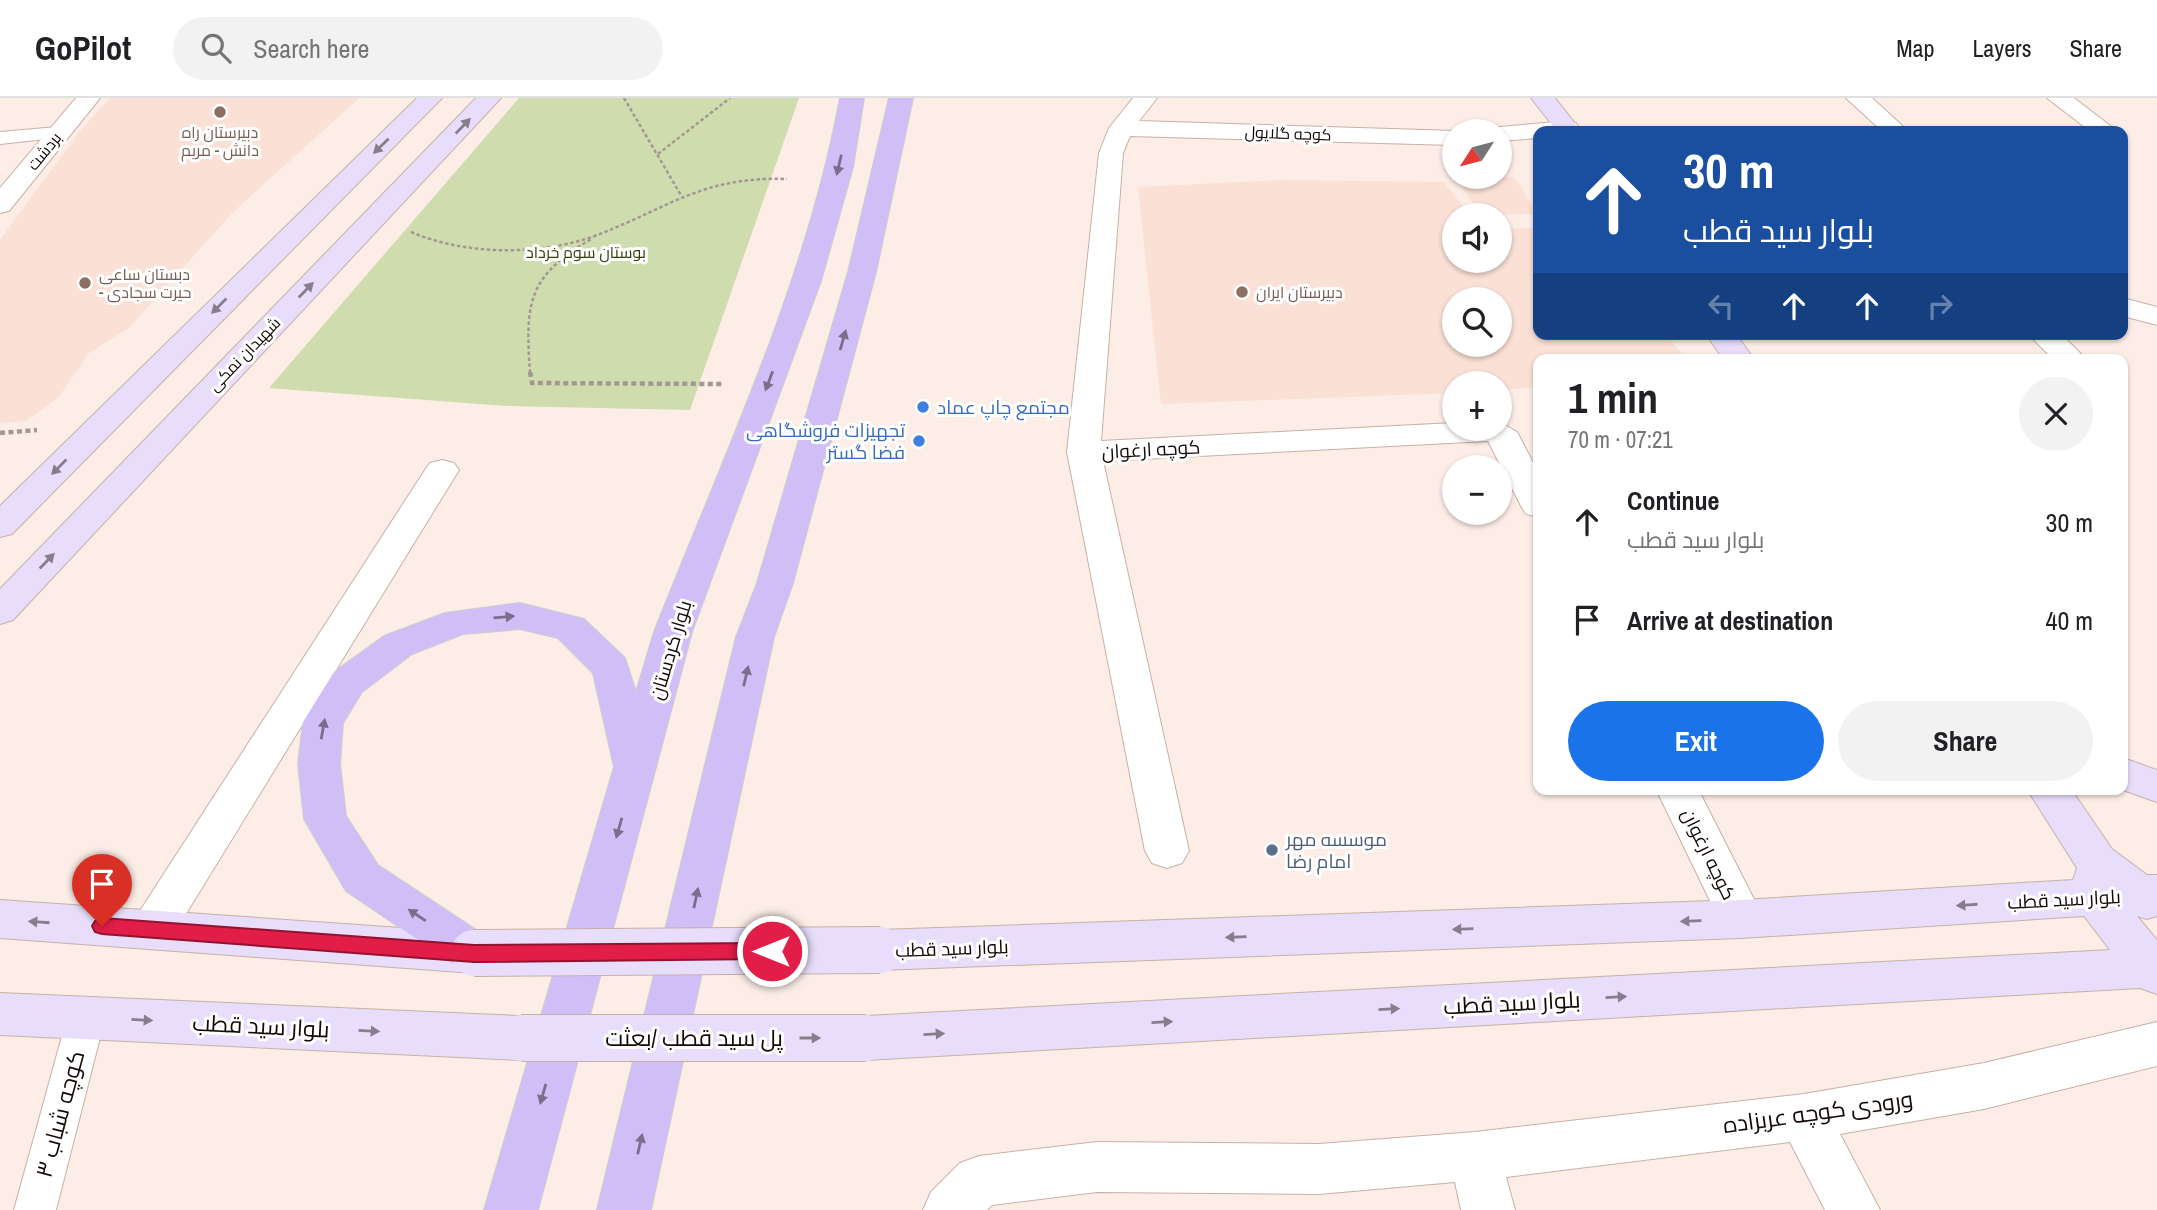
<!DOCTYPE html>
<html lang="en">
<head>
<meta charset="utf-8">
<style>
  body { margin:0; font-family:"Archivo Narrow",Cairo,sans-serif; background:#f2f2f2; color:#202124; height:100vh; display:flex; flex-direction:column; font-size:26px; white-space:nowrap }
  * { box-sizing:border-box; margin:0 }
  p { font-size:23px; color:#757577 }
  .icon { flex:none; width:38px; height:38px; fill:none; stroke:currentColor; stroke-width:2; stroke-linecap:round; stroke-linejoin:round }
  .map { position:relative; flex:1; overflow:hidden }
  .side { position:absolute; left:1533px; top:256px; width:595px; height:441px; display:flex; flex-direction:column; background:#fff; border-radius:14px; box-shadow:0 2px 5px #0004 }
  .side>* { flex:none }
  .top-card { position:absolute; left:1533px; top:28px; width:595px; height:214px; border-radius:14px; box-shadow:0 2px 5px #0004; background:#1a4fa0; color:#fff; overflow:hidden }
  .needle { width:46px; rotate:234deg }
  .controls { position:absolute; left:1442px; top:21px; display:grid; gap:14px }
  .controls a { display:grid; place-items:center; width:70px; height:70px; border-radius:50%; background:#fff; box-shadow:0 2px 5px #0004; font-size:35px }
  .pin { position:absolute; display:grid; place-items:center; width:60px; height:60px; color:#fff; margin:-72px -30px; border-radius:50% 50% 50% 0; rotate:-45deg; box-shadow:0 0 7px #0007 }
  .pin .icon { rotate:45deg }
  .me { position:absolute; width:77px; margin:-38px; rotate:270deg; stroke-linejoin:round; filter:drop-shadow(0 0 5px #0008) }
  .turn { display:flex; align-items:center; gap:24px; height:147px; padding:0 35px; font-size:32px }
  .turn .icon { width:91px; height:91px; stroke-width:2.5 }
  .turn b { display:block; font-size:49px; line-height:60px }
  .lanes { display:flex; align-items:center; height:66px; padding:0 35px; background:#0003; justify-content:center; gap:35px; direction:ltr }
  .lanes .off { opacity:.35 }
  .round { display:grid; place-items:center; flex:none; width:74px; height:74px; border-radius:37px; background:#f2f2f2 }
  .headline { display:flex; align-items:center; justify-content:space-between; height:119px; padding:0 35px }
  h1 { font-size:42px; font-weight:700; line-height:52px }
  .button { display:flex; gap:14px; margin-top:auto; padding:14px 35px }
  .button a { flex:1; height:80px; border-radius:42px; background:#1a73e8; color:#fff; font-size:28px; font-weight:700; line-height:80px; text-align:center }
  .button a+a { background:#f2f2f2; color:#202124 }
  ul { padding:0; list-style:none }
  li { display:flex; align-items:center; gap:21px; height:98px; padding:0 35px }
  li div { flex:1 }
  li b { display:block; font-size:26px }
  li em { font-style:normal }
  header { display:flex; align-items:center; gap:42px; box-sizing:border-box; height:98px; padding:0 35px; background:#fff; border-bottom:2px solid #e0e0e0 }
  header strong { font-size:33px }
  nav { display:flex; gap:38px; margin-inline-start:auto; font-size:24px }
  .search { width:490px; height:63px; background:#f2f2f2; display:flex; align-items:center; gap:18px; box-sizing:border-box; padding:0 24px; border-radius:38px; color:#757577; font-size:26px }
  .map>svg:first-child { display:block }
</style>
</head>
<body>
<header>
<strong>GoPilot</strong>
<div class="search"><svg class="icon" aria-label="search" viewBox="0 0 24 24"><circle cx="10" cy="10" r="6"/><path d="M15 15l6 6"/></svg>Search here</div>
<nav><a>Map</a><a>Layers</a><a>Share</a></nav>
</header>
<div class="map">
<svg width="2157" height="1112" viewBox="0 0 2157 1112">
  <rect width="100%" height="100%" fill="#fcede7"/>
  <!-- built -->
  <path fill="#fae0d5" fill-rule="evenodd" d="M110 0H359L233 114 130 229 89 255 58 300 26 323 0 325V142L80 33Z
    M1514 79 1538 116 1481 117 1457 82Z
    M1282 82 1444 84 1470 117H1454V163H1500V131L1538 130V236H1666L1686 261H1538V289L1500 292V285H1454V295L1161 306 1138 89ZM1500 201V247H1454V201Z"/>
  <!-- green -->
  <path fill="#cfdcae" d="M519 0H799L690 312 505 308 269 290Z"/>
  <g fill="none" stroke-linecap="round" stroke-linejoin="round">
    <defs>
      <path id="lane" d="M57 29 66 35 64 39 0 46V34Z
        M86 904 99 908 105 920 56 1112H14L67 920 73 908Z"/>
      <path id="street" d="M76 0H100L9 113 0 115V90Z
        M1133 0H1157L1139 23 1456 33 1454 47 1130 38 1123 55 1101 343 1454 325V331H1500V324L1517 334 1538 374V419L1526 416 1521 408 1488 343 1103 363 1189 753 1182 765 1167 770 1152 765 1145 753 1067 354 1099 55 1109 30Z
        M1846 0H1872L1908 33H1882Z
        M2047 0H2074L2117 33H2090Z
        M1567 23 1576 25 1579 30 1577 33H1538V40L1500 43V33H1490L1500 29Z
        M2123 200 2157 209V227L2123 218Z
        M2028 236H2061L2086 261H2053Z
        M442 362 454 365 459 372 168 845 152 851 136 845 129 832 136 819 425 372 430 365Z
        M1656 691H1698L1764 821 1757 834 1741 840 1725 834Z
        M2157 924V968L1984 1011 1840 1036 1880 1112H1825L1790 1044 1506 1079 1515 1112H1461L1455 1084 1319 1096 1097 1094 992 1107 987 1112H923L931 1094 960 1065 979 1058 1097 1044 1319 1046 1475 1034 1804 996 1984 965Z"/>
      <path id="secondary" d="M417 0H442L12 436 0 439V408Z
        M476 0H501L13 522 0 526V491Z
        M1531 0H1555L1581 33H1557Z
        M1706 236H1736L1754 261H1723Z
        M2123 660 2157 672V704L2120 691H2123Z
        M2027 691H2071L2112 751 2147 777H2157V818L2147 821 2137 818 2157 842V896L2140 890 866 962 849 955 842 940 849 925 866 918 2110 852 2084 818 1741 840 880 872 864 866 857 852 864 838 880 832 1741 802 2073 782 2077 770Z
        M0 802 474 835 490 841 497 855 490 869 474 875 0 840Z
        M0 895 521 918 538 925 545 940 538 955 521 962 0 937Z"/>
      <path id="primary" d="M840 0H864L853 69 821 183 692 534 538 1112H484L614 669 593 575 558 540 520 531 463 536 412 556 362 594 343 625 340 666 346 718 378 767 490 841 497 855 490 869 474 875 458 869 346 793 304 721 298 666 303 624 334 574 384 538 445 515 520 505 584 521 625 560 636 594 654 534C723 359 806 185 840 0Z
        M889 0H913L876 174 793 485 774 539 651 1112H597L736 539 757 485 848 174Z"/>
    </defs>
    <!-- lane casing -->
    <use href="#lane" stroke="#c8b0a6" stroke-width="2"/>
    <!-- street casing -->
    <use href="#street" stroke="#c8b0a6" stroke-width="2"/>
    <!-- secondary casing -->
    <use href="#secondary" stroke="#c8b0a6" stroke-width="2"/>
    <!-- primary casing -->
    <use href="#primary" stroke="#cfcecd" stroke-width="2"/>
    <!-- path-far1 -->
    <path stroke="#a39792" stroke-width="2.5" stroke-dasharray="3.5 2.5" stroke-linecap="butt" d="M624 0 682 99
      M658 56 730 0
      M411 134C467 158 543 158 600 136 671 108 705 78 787 81
      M530 275C525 203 528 178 593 140"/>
    <!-- path -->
    <path stroke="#a39792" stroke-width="4.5" stroke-dasharray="5 3.5" stroke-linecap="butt" d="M530 274 532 285 722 286
      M0 335 37 332"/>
    <!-- lane -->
    <use href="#lane" fill="#fff" fill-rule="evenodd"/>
    <!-- street -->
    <use href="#street" fill="#fff" fill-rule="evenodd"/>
    <!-- secondary -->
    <use href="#secondary" fill="#e8defb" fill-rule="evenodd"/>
    <!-- primary -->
    <use href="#primary" fill="#d1bef7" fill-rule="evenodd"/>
    <defs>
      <path id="secondary-bridge" d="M474 855 880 852
        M521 940H866"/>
    </defs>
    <!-- secondary-bridge casing -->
    <use href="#secondary-bridge" stroke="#c8b0a6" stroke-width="48" stroke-linecap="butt"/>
    <!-- secondary-bridge -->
    <use href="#secondary-bridge" stroke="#e8defb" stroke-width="46"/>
  </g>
  <!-- one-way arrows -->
  <defs><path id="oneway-solid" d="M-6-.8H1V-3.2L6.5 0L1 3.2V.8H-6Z" transform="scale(1.75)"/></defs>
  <g fill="#877e8d">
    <use href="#oneway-solid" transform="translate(463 28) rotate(-46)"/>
    <use href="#oneway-solid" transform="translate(381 48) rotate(136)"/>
    <use href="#oneway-solid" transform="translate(306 192) rotate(-46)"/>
    <use href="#oneway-solid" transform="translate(219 208) rotate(135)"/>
    <use href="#oneway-solid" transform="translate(59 369) rotate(135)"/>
    <use href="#oneway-solid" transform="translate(47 463) rotate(-46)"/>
    <use href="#oneway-solid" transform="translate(1967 807) rotate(176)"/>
    <use href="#oneway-solid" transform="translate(1691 823) rotate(178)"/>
    <use href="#oneway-solid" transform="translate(39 824) rotate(-176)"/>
    <use href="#oneway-solid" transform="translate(1463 831) rotate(178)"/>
    <use href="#oneway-solid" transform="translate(1236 839) rotate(178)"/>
    <use href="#oneway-solid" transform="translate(1616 899) rotate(-3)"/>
    <use href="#oneway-solid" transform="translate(1389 911) rotate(-3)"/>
    <use href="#oneway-solid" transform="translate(142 922) rotate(3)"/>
    <use href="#oneway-solid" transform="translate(1162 924) rotate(-3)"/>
    <use href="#oneway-solid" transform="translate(369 933) rotate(3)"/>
    <use href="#oneway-solid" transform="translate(934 936) rotate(-3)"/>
    <use href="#oneway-solid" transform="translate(810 940)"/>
  </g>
  <g fill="#7b6d8b">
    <use href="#oneway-solid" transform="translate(839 67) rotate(103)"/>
    <use href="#oneway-solid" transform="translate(843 242) rotate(-74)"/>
    <use href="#oneway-solid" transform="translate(769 283) rotate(111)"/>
    <use href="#oneway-solid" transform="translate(504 519) rotate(-5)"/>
    <use href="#oneway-solid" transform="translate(746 578) rotate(-77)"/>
    <use href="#oneway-solid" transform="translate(323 631) rotate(-80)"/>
    <use href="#oneway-solid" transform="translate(619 730) rotate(106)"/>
    <use href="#oneway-solid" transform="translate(696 800) rotate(-78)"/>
    <use href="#oneway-solid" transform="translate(417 817) rotate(-146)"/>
    <use href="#oneway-solid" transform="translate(543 996) rotate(106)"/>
    <use href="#oneway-solid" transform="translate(640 1046) rotate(-77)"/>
  </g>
  <!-- route -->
  <path fill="#e11d48" stroke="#92132f" stroke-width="2" d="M102 820 474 847 772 845 779 848 782 853 779 859 772 861 474 864 102 836 95 834 92 828 95 823Z"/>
  <!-- markers -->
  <g fill="#8d6e63" stroke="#fefefe" stroke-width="2.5">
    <circle cx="220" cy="14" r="7"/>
    <circle cx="85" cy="185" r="7"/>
    <circle cx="1242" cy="194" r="7"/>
  </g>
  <g fill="#3f7fe0" stroke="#fefefe" stroke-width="2.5">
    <circle cx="923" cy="309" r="7"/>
    <circle cx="919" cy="343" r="7"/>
  </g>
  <circle fill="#5c6f8a" stroke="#fefefe" stroke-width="2.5" cx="1272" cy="752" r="7"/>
  <g text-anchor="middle" stroke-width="6" stroke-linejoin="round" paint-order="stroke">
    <!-- far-education labels -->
    <g font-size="16" fill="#785e54" stroke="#fefefe" text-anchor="start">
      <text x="220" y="40" text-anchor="middle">دبیرستان راه<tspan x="220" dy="18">دانش - مریم</tspan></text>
      <text x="99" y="182">دبستان ساعی<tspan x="99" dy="18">- حیرت سجادی</tspan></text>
      <text x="1256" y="200">دبیرستان ایران</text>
    </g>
    <!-- far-street labels -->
    <g font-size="16" fill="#110906" stroke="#fefefe">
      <text transform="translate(1288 35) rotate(2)" y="6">کوچه گلایول</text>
      <text transform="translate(44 53) rotate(-51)" y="6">بردشت</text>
      <text transform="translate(244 256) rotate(-46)" y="6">شهیدان نمکی</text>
    </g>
    <!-- far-park labels -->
    <g font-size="16" fill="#36400e" stroke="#fefefe">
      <text x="586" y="160">بوستان سوم خرداد</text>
    </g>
    <!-- shop labels -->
    <g font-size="19" fill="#366cbe" stroke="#fefefe" text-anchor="start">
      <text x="937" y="316">مجتمع چاپ عماد</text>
      <text x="905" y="339" text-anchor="end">تجهیزات فروشگاهی<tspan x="905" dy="22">فضا گستر</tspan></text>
    </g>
    <!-- street labels -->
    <g font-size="19" fill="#110906" stroke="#fefefe">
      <text transform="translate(1151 351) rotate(-3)" y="7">کوچه ارغوان</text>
      <text transform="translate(670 552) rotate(-73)" y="7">بلوار کردستان</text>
      <text transform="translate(1709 756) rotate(64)" y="7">کوچه ارغوان</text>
      <text transform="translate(2064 801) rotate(-3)" y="7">بلوار سید قطب</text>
      <text transform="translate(952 850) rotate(-2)" y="7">بلوار سید قطب</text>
    </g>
    <!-- service labels -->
    <g font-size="19" fill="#4e5e75" stroke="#fefefe" text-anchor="start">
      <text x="1286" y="748">موسسه مهر<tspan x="1286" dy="22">امام رضا</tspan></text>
    </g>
    <!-- near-street labels -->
    <g font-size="23" fill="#110906" stroke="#fefefe">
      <text transform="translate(1512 905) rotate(-3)" y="8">بلوار سید قطب</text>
      <text transform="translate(261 928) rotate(3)" y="8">بلوار سید قطب</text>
      <text x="694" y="948">پل سید قطب /بعثت</text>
      <text transform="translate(1818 1014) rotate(-8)" y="8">ورودی کوچه عربزاده</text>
      <text transform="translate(60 1016) rotate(-75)" y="8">کوچه شباب ۳</text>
    </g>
  </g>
</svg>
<div class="controls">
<a><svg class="needle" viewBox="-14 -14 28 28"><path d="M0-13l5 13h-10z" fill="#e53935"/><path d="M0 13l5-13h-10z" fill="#757577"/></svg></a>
<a><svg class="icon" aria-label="sound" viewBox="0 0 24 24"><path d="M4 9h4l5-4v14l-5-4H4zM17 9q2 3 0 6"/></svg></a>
<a><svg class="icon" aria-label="search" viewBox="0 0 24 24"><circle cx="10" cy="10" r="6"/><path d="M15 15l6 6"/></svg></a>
<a>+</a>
<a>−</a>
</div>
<div class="pin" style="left:102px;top:828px;background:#d93025"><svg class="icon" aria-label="arrive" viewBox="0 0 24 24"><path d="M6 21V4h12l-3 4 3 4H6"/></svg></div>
<svg class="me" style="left:772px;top:853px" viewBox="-20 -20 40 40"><circle r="17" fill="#e11d48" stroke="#fff" stroke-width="3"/><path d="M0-11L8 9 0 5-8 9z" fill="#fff"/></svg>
<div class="top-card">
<div class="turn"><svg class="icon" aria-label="ahead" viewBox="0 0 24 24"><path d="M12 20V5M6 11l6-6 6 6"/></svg><div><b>30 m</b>بلوار سید قطب</div></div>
<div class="lanes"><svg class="icon off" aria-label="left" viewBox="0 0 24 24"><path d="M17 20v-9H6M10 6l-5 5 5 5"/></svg><svg class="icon" aria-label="ahead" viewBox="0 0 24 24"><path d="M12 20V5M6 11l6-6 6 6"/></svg><svg class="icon" aria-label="ahead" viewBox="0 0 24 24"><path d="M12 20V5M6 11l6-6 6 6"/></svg><svg class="icon off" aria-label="right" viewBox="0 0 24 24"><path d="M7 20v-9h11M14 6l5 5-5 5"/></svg></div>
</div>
<section class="side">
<div class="headline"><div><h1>1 min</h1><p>70 m · 07:21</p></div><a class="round"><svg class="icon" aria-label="close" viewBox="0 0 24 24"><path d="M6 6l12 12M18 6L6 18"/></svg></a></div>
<ul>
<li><svg class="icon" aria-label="ahead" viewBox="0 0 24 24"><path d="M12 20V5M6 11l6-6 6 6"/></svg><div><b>Continue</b><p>بلوار سید قطب</p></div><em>30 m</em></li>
<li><svg class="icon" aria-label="arrive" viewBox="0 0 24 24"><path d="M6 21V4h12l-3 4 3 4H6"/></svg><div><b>Arrive at destination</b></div><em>40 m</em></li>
</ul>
<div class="button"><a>Exit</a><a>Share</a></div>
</section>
</div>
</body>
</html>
